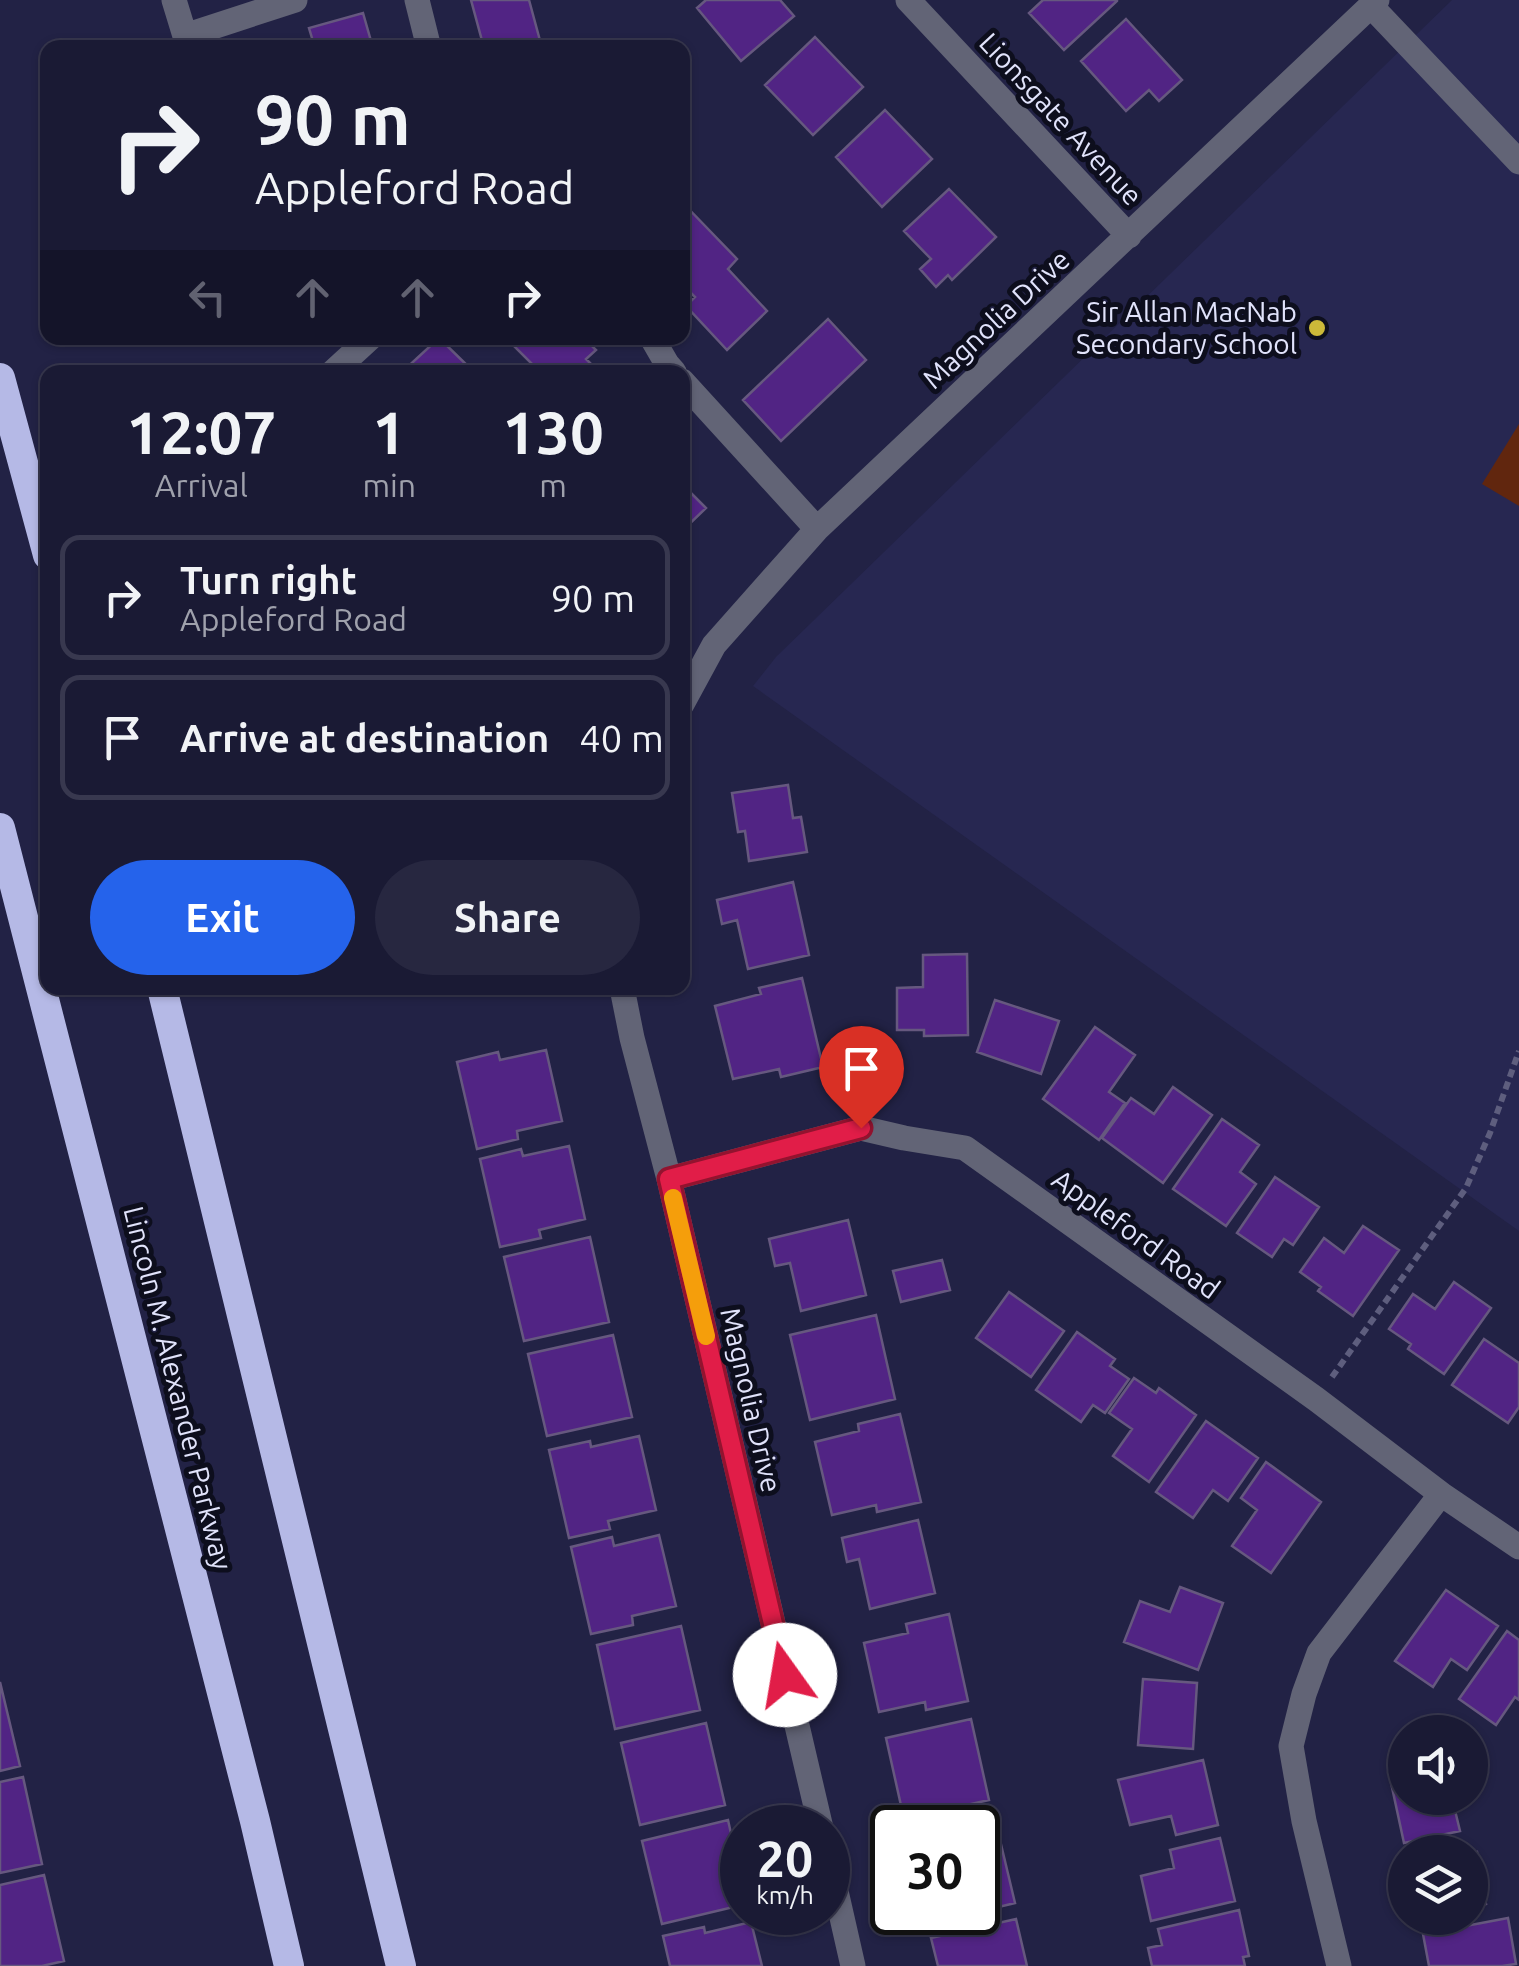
<!DOCTYPE html>
<html lang="en">
<head>
<meta charset="utf-8">
<style>
  body { margin:0; font-family:Ubuntu,sans-serif; background:#272740; color:#f1f3f6; height:100vh; display:flex; flex-direction:column; font-size:38px; white-space:nowrap }
  * { box-sizing:border-box; margin:0 }
  p { font-size:32px; color:#9fa1ac }
  .icon { flex:none; width:55px; height:55px; fill:none; stroke:currentColor; stroke-width:2; stroke-linecap:round; stroke-linejoin:round }
  .map { position:relative; flex:1; overflow:hidden }
  .drawer { position:absolute; left:40px; top:365px; width:650px; height:630px; display:flex; flex-direction:column; background:#1a1a34; border-radius:20px; box-shadow:0 2px 8px #0004,0 0 0 2px #38384f }
  .drawer>* { flex:none }
  .hud { position:absolute; left:40px; top:40px; width:650px; height:305px; border-radius:20px; box-shadow:0 2px 8px #0004,0 0 0 2px #38384f; background:#1a1a34; color:#f1f3f6; overflow:hidden }
  .fabs { position:absolute; left:1388px; top:1715px; display:grid; gap:20px }
  .fabs a { display:grid; place-items:center; width:100px; height:100px; border-radius:50%; background:#1a1a34; box-shadow:0 2px 8px #0004,0 0 0 2px #38384f; font-size:50px }
  .speed { position:absolute; left:720px; top:1805px; display:flex; gap:20px; font-size:50px; font-weight:700; text-align:center }
  .speed>* { display:grid; place-content:center; width:130px; height:130px; border-radius:50%; background:#1a1a34; box-shadow:0 2px 8px #0004,0 0 0 2px #38384f; line-height:1 }
  .speed small { font-size:25px; font-weight:400 }
  .speed .limit { border:5px solid #111; border-radius:15px; background:#fff; color:#111 }
  .pin { position:absolute; display:grid; place-items:center; width:85px; height:85px; color:#fff; margin:-102px -42px; border-radius:50% 50% 50% 0; rotate:-45deg; box-shadow:0 0 10px #0007 }
  .pin .icon { rotate:45deg }
  .me { position:absolute; width:110px; margin:-55px; rotate:347deg; stroke-linejoin:round; filter:drop-shadow(0 0 8px #0008) }
  .turn { display:flex; align-items:center; gap:35px; height:210px; padding:0 50px; font-size:45px }
  .turn .icon { width:130px; height:130px; stroke-width:2.5 }
  .turn b { display:block; font-size:70px; line-height:85px }
  .lanes { display:flex; align-items:center; height:95px; padding:0 50px; background:#0003; justify-content:center; gap:50px; direction:ltr }
  .lanes .off { opacity:.35 }
  .eta { display:flex; justify-content:space-evenly; align-items:center; height:170px; text-align:center }
  .eta b { font-size:60px; font-weight:600; line-height:70px }
  .button { display:flex; gap:20px; margin-top:auto; padding:20px 50px }
  .button a { flex:1; height:115px; border-radius:60px; background:#2563eb; color:#fff; font-size:40px; font-weight:600; line-height:115px; text-align:center }
  .button a+a { background:#272740; color:#f1f3f6 }
  ul { padding:0; list-style:none }
  li { display:flex; align-items:center; gap:30px; height:125px; margin:0 20px 15px; padding:0 30px; border:5px solid #38384f; border-radius:20px }
  li div { flex:1 }
  li b { display:block; font-size:38px }
  li em { font-style:normal }
  .map>svg:first-child { display:block }
</style>
</head>
<body>
<div class="map">
<svg width="1519" height="1966" viewBox="0 0 1519 1966">
  <rect width="100%" height="100%" fill="#222245"/>
  <!-- built -->
  <path fill="#272751" d="M1452 0H1519V1231L753 686 776 657Z"/>
  <!-- green -->
  <path fill="#61260e" d="M1519 424V506L1482 484Z"/>
  <!-- building -->
  <path fill="#512484" stroke="#66587f" stroke-width="2.5" d="M471 0H529L542 48H484Z
    M706 0H780L794 16 741 61 697 8Z
    M1043 0H1117V1L1064 50 1029 13Z
    M363 13 373 48H315L309 28Z
    M1126 19 1182 80 1159 101 1149 90 1126 111 1081 61Z
    M815 37 863 87 813 135 765 85Z
    M885 110 932 159 882 207 836 157Z
    M949 189 996 237 952 280 948 275 936 287 920 269 931 259 904 231Z
    M682 202 737 259 728 269 767 311 727 350 686 306 695 297 682 284Z
    M828 319 866 360 781 441 743 400Z
    M439 338 474 372H402Z
    M506 338H584L596 350 586 359 599 372H540Z
    M682 484 706 508 682 531Z
    M788 785 793 818 801 817 807 852 749 861 745 831 738 832 732 793Z
    M793 882 809 955 748 969 737 920 722 924 717 900Z
    M967 954 968 1035 924 1036V1030H897V988L923 987V955Z
    M802 978 823 1067 781 1077 779 1069 733 1079 715 1006 761 994 759 988Z
    M995 1000 1059 1021 1041 1074 977 1052Z
    M1095 1027 1135 1055 1109 1092 1125 1103 1099 1140 1043 1099Z
    M546 1050 562 1121 517 1131 518 1139 477 1149 457 1062 498 1052 500 1060Z
    M1173 1087 1212 1115 1163 1183 1102 1138 1131 1098 1154 1114Z
    M1222 1119 1259 1145 1240 1172 1256 1184 1226 1226 1173 1189Z
    M569 1146 585 1219 539 1230 541 1238 500 1247 480 1159 521 1149 523 1156Z
    M1275 1177 1319 1207 1293 1245 1284 1239 1272 1257 1237 1233Z
    M848 1220 866 1295 801 1311 790 1263 775 1266 769 1239Z
    M1363 1226 1399 1250 1353 1316 1318 1291 1321 1287 1300 1272 1324 1238 1344 1253Z
    M590 1237 609 1322 524 1341 504 1257Z
    M942 1260 950 1290 901 1302 893 1271Z
    M1454 1282 1491 1308 1444 1374 1408 1349 1411 1344 1389 1329 1413 1294 1435 1309Z
    M1009 1292 1064 1331 1031 1377 976 1338Z
    M876 1315 895 1399 810 1420 790 1335Z
    M1077 1332 1115 1359 1110 1366 1129 1379 1105 1413 1093 1405 1081 1422 1036 1390Z
    M613 1335 632 1417 547 1436 528 1354Z
    M1484 1339 1519 1363V1407L1508 1423 1452 1385Z
    M1134 1378 1156 1393 1159 1388 1196 1415 1149 1482 1113 1456 1132 1429 1109 1413Z
    M900 1414 921 1502 877 1512 876 1505 832 1515 815 1442 859 1431 858 1424Z
    M1206 1421 1258 1458 1228 1501 1213 1490 1193 1518 1156 1492Z
    M639 1436 656 1510 608 1521 610 1529 569 1538 549 1450 590 1441 591 1447Z
    M1266 1462 1321 1502 1271 1573 1232 1546 1257 1510 1241 1498Z
    M918 1520 935 1593 870 1609 859 1559 847 1562 842 1538Z
    M659 1535 676 1606 632 1616 633 1625 591 1634 571 1547 612 1537 614 1546Z
    M1180 1587 1223 1603 1198 1670 1124 1642 1140 1601 1170 1612Z
    M1446 1590 1498 1626 1467 1670 1451 1659 1433 1687 1395 1661Z
    M949 1614 968 1701 926 1710 925 1702 879 1712 864 1643 908 1633 906 1624Z
    M681 1626 700 1710 615 1729 597 1645Z
    M1507 1631 1519 1640V1700L1515 1697 1496 1725 1459 1699Z
    M1143 1679 1197 1683 1193 1749 1138 1745Z
    M0 1682 20 1766 0 1771Z
    M971 1719 989 1800 904 1819 886 1738Z
    M706 1723 725 1805 640 1825 621 1743Z
    M1203 1760 1218 1825 1176 1835 1171 1816 1130 1825 1118 1780Z
    M1405 1774V1798H1452L1460 1831 1404 1843 1390 1778Z
    M23 1777 42 1864 0 1873V1782Z
    M994 1815 1015 1903 978 1912V1828H954L953 1825Z
    M728 1820 742 1883V1905L662 1924 642 1841Z
    M1220 1838 1235 1901 1151 1921 1141 1876 1174 1868 1170 1850Z
    M1477 1852 1486 1904 1470 1907V1853Z
    M44 1875 64 1961 42 1966H0V1885Z
    M1239 1910 1249 1956 1243 1957 1245 1966H1152L1148 1948 1162 1945 1158 1929Z
    M1508 1918 1516 1964 1502 1966H1429L1423 1934Z
    M1016 1919 1027 1966H938L931 1938Z
    M751 1922 762 1966H670L663 1936 704 1927 705 1933Z"/>
  <g fill="none" stroke-linecap="round" stroke-linejoin="round">
    <!-- path -->
    <path stroke="#5e5e7e" stroke-width="6" stroke-dasharray="8 5" stroke-linecap="butt" d="M1332 1377 1466 1188 1490 1133 1519 1051"/>
    <!-- minor -->
    <path stroke="#626476" stroke-width="25" d="M174 0 185 36 295 0
      M417 0 429 48
      M908 0 1129 236
      M1371 6 1519 162
      M652 338 667 364 674 372
      M333 372 370 338
      M682 381 817 529
      M682 704 714 645 817 529 1377 0
      M622 988 632 1038 669 1179 821 1828
      M669 1179 861 1128 904 1138 965 1148 1316 1399 1441 1494 1519 1547
      M828 1856 853 1966
      M1339 1966 1304 1821 1291 1746 1304 1694 1319 1653 1441 1494"/>
    <!-- highway -->
    <path stroke="#b5b9e6" stroke-width="30" d="M0 378 48 555
      M0 828 255 1821 289 1966
      M162 988 401 1966"/>
  </g>
  <g fill="none" stroke-linecap="round" stroke-linejoin="round">
    <defs>
      <path id="route" d="M785 1675 669 1179 861 1128"/>
    </defs>
    <!-- route casing -->
    <use href="#route" stroke="#92132f" stroke-width="25"/>
    <!-- route -->
    <use href="#route" stroke="#e11d48" stroke-width="18"/>
    <!-- slow -->
    <path stroke="#f59e0b" stroke-width="18" d="M673 1198 706 1336"/>
  </g>
  <!-- markers -->
  <circle fill="#ccb939" stroke="#0d0e1d" stroke-width="4" cx="1317" cy="328" r="10"/>
  <g text-anchor="middle" stroke-width="10" stroke-linejoin="round" paint-order="stroke">
    <!-- street labels -->
    <g font-size="28" fill="#e1e3fb" stroke="#0d0e1d">
      <text transform="translate(1061 119) rotate(47)" y="10">Lionsgate Avenue</text>
      <text transform="translate(996 319) rotate(-43)" y="10">Magnolia Drive</text>
      <text transform="translate(1136 1234) rotate(36)" y="10">Appleford Road</text>
      <text transform="translate(178 1388) rotate(76)" y="10">Lincoln M. Alexander Parkway</text>
      <text transform="translate(751 1400) rotate(77)" y="10">Magnolia Drive</text>
    </g>
    <!-- poi labels -->
    <g font-size="28" fill="#e1e3fb" stroke="#0d0e1d" text-anchor="end">
      <text x="1297" y="322">Sir Allan MacNab<tspan x="1297" dy="32">Secondary School</tspan></text>
    </g>
  </g>
</svg>
<div class="fabs">
<a><svg class="icon" aria-label="sound" viewBox="0 0 24 24"><path d="M4 9h4l5-4v14l-5-4H4zM17 9q2 3 0 6"/></svg></a>
<a><svg class="icon" aria-label="layers" viewBox="0 0 24 24"><path d="M12 4l9 5-9 5-9-5zM3 14l9 5 9-5"/></svg></a>
</div>
<div class="speed"><div>20<small>km/h</small></div><div class="limit">30</div></div>
<div class="pin" style="left:861px;top:1128px;background:#d93025"><svg class="icon" aria-label="arrive" viewBox="0 0 24 24"><path d="M6 21V4h12l-3 4 3 4H6"/></svg></div>
<svg class="me" style="left:785px;top:1675px" viewBox="-20 -20 40 40"><circle r="19" fill="#fff"/><path d="M0-13L10 11 0 6-10 11z" fill="#e11d48"/></svg>
<div class="hud">
<div class="turn"><svg class="icon" aria-label="right" viewBox="0 0 24 24"><path d="M7 20v-9h11M14 6l5 5-5 5"/></svg><div><b>90 m</b>Appleford Road</div></div>
<div class="lanes"><svg class="icon off" aria-label="left" viewBox="0 0 24 24"><path d="M17 20v-9H6M10 6l-5 5 5 5"/></svg><svg class="icon off" aria-label="ahead" viewBox="0 0 24 24"><path d="M12 20V5M6 11l6-6 6 6"/></svg><svg class="icon off" aria-label="ahead" viewBox="0 0 24 24"><path d="M12 20V5M6 11l6-6 6 6"/></svg><svg class="icon" aria-label="right" viewBox="0 0 24 24"><path d="M7 20v-9h11M14 6l5 5-5 5"/></svg></div>
</div>
<section class="drawer">
<div class="eta">
<div><b>12:07</b><p>Arrival</p></div>
<div><b>1</b><p>min</p></div>
<div><b>130</b><p>m</p></div>
</div>
<ul>
<li><svg class="icon" aria-label="right" viewBox="0 0 24 24"><path d="M7 20v-9h11M14 6l5 5-5 5"/></svg><div><b>Turn right</b><p>Appleford Road</p></div><em>90 m</em></li>
<li><svg class="icon" aria-label="arrive" viewBox="0 0 24 24"><path d="M6 21V4h12l-3 4 3 4H6"/></svg><div><b>Arrive at destination</b></div><em>40 m</em></li>
</ul>
<div class="button"><a>Exit</a><a>Share</a></div>
</section>
</div>
</body>
</html>
